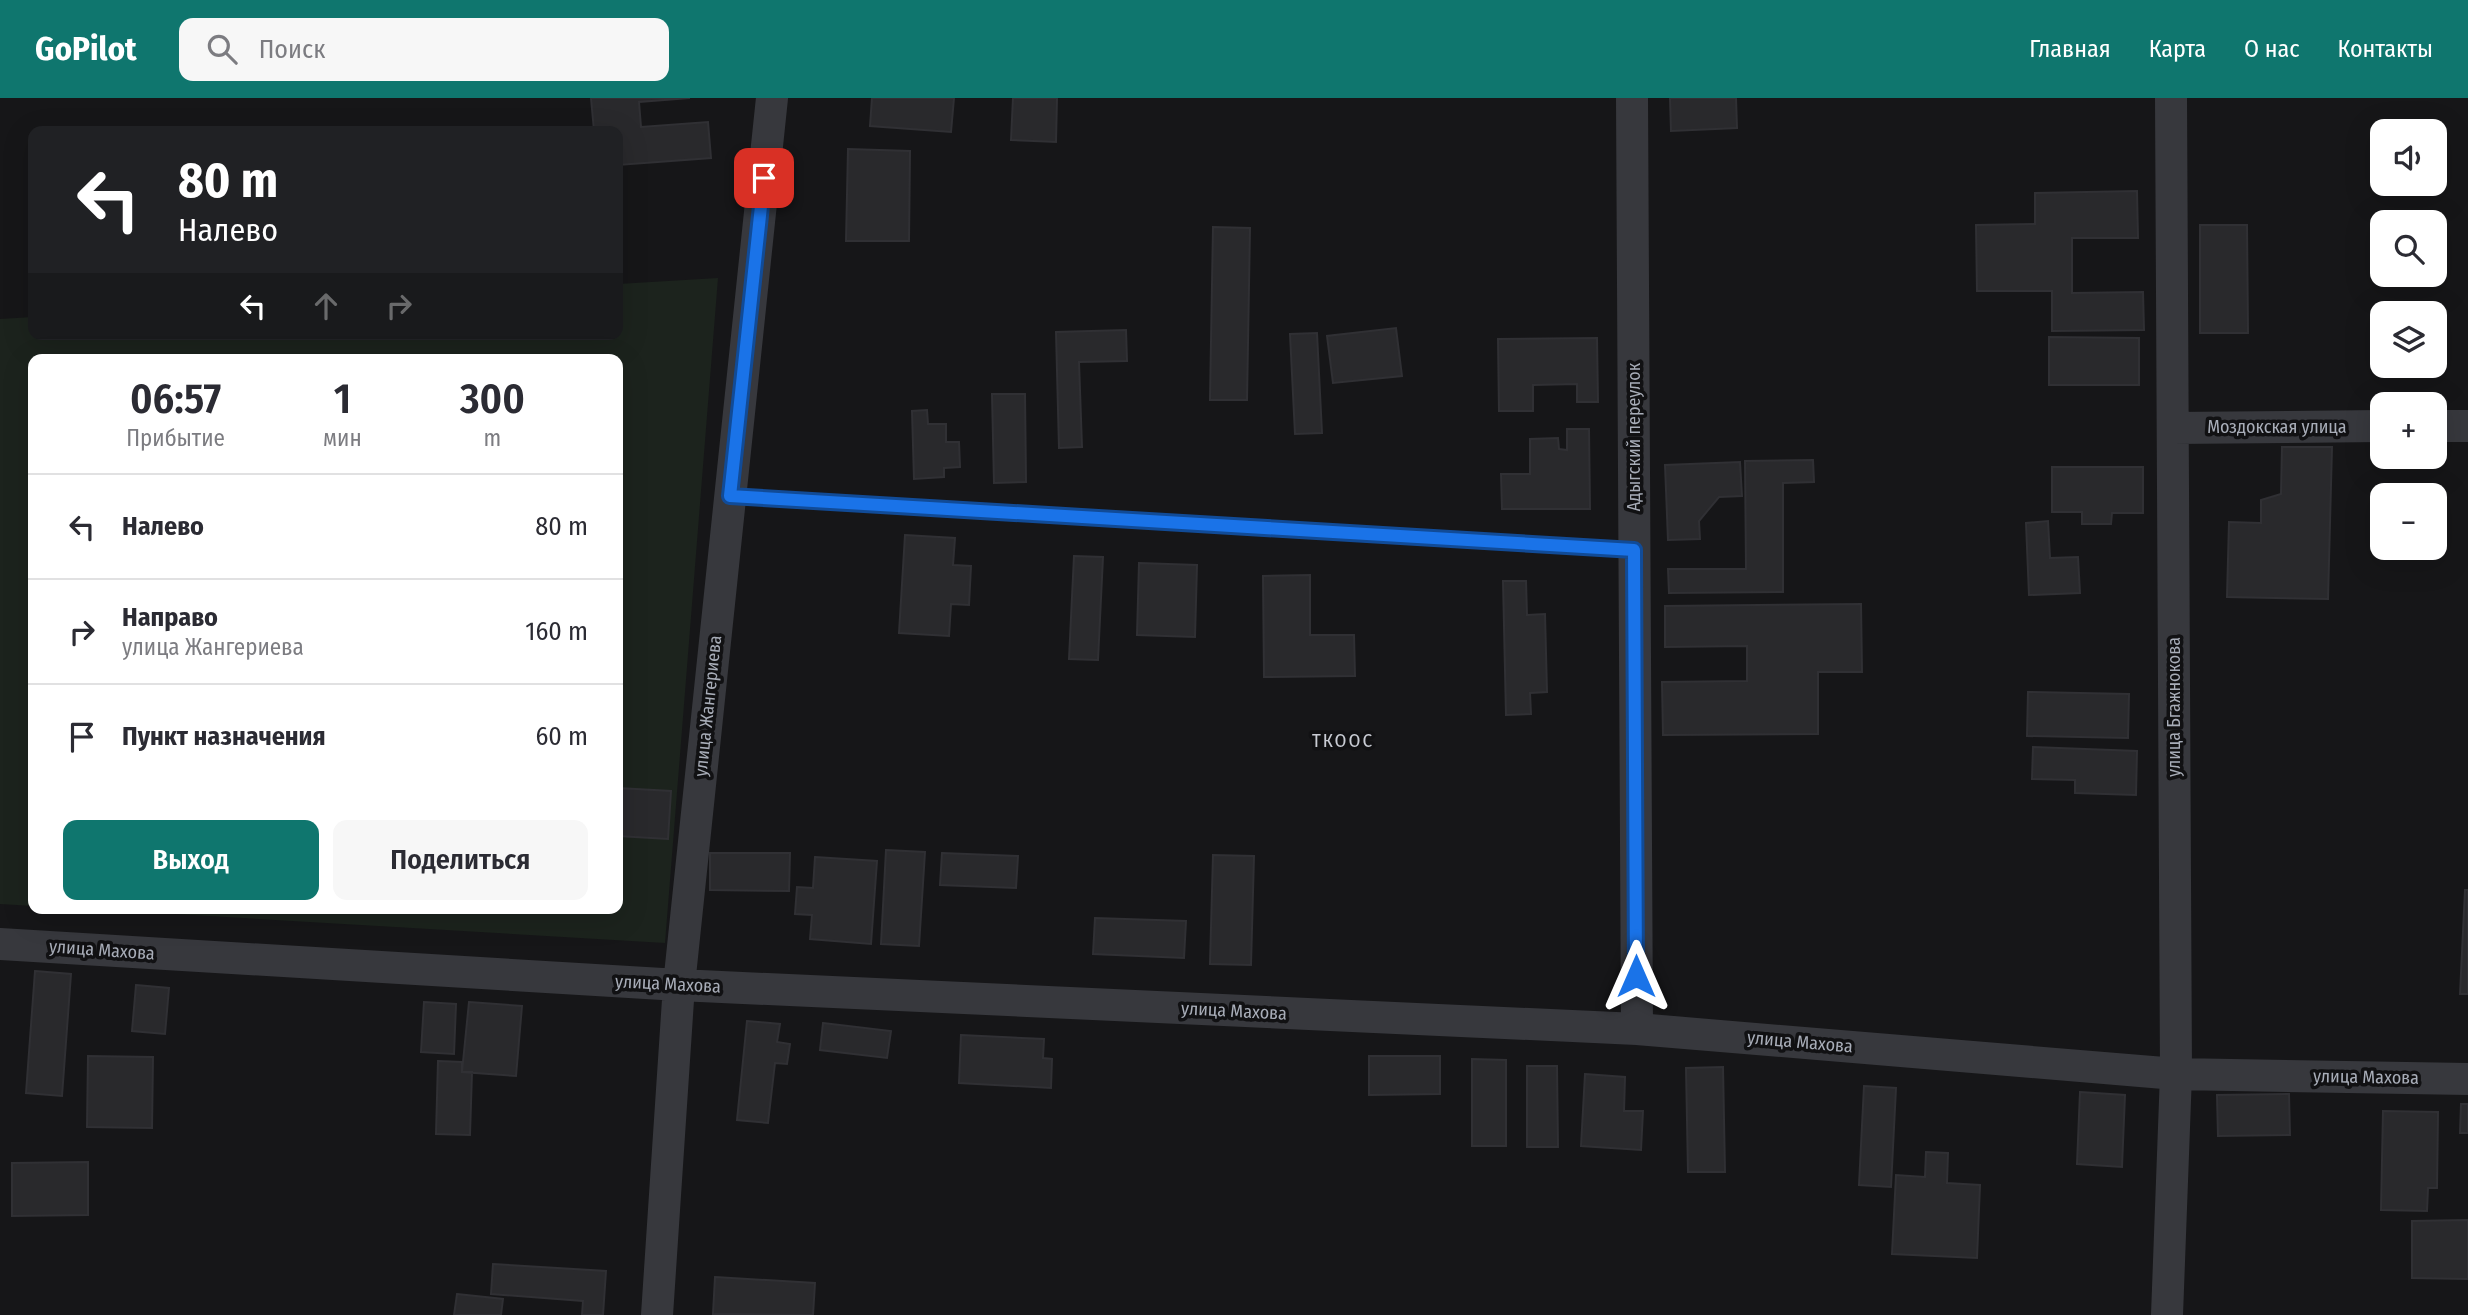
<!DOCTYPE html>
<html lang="ru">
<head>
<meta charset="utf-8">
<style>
  body { margin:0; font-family:"Fira Sans Condensed",sans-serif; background:#f7f7f7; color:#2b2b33; height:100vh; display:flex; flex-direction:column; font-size:26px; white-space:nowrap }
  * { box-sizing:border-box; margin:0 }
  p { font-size:23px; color:#7c7c81 }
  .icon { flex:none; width:38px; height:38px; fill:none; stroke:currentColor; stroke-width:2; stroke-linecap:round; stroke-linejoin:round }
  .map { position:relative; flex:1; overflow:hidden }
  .side { position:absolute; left:28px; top:256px; width:595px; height:560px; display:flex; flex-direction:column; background:#fff; border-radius:14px; box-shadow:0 7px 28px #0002 }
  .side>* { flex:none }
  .top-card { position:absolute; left:28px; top:28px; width:595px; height:214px; border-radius:14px; box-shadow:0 7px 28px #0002; background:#202124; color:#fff; overflow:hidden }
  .tools { position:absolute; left:2370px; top:21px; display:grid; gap:14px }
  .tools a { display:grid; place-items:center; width:77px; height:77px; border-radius:14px; background:#fff; box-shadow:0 7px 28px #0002; font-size:35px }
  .pin { position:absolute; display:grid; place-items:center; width:60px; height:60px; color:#fff; margin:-30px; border-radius:14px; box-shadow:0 4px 10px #0006 }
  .me { position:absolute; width:77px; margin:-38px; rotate:0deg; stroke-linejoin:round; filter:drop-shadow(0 0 5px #0008) }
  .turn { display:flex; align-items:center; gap:24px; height:147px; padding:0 35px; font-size:32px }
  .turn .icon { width:91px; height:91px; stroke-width:2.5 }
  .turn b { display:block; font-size:49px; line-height:60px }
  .lanes { display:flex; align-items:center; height:66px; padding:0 35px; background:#0003; justify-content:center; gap:35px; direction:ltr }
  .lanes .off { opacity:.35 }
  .eta { display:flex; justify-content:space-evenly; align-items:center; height:119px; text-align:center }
  .eta b { font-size:42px; font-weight:600; line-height:49px }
  .button { display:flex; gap:14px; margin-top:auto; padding:14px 35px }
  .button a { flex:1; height:80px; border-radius:14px; background:#0f766e; color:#fff; font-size:28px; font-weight:600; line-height:80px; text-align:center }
  .button a+a { background:#f7f7f7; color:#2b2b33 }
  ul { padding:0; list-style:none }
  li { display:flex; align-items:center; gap:21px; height:105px; padding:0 35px; border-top:2px solid #e1e1e2 }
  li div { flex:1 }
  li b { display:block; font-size:26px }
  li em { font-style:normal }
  header { display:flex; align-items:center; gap:42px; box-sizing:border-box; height:98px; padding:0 35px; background:#0f766e; color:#fff }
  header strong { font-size:33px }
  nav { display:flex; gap:38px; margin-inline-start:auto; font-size:24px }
  .search { width:490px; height:63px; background:#f7f7f7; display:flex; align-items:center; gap:18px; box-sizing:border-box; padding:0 24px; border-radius:14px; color:#7c7c81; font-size:26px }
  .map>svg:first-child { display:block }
</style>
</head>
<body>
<header>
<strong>GoPilot</strong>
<div class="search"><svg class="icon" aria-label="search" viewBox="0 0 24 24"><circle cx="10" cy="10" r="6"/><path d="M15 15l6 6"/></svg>Поиск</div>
<nav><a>Главная</a><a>Карта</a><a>О нас</a><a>Контакты</a></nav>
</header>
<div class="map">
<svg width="2468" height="1217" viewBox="0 0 2468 1217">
  <rect width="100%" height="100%" fill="#161618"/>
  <!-- green -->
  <path fill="#1c231d" d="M718 180 665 845 73 810H618V261H33V808L0 806V221L33 219V236H618V186Z"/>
  <!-- building -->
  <path fill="#29292c" stroke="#303034" stroke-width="2" d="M591 0H690L639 4 641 29 708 24 711 60 618 67V33H594Z
    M872 0H954L951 34 870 28Z
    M1013 0H1057L1056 44 1011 42Z
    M1670 0H1736L1737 30 1671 33Z
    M848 51 910 53 909 143H846Z
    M2137 93 2138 140H2072V195L2143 194 2144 232 2052 233V193H1977L1976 127 2035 126V95Z
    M2200 127H2247L2248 235H2200Z
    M1213 129 1250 130 1247 302H1210Z
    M1396 230 1402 278 1333 285 1327 238Z
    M1126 232 1127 263 1079 264 1082 349 1059 350 1056 234Z
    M1317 235 1322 335 1295 336 1290 236Z
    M2049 239 2139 240V287H2049Z
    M1597 240 1598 304H1577V286L1533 287V313H1499L1498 241Z
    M992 296H1025L1026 384 994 385Z
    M927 312 928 326H946V344H959L960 369 944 370V379L914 381 912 313Z
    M1567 331H1589L1590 411H1502L1501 376H1530V341L1558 340 1559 351 1567 352Z
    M2282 349H2332L2328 501 2227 499 2229 424 2261 425V402L2281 396Z
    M1813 362 1814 384 1783 385V494L1669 495 1668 471H1746L1745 363Z
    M1740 364 1742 398 1719 399 1699 423 1700 441 1668 442 1665 367Z
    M2052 369H2143V415H2112L2111 426H2082V414H2052Z
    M2048 423 2050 460 2078 459 2080 495 2029 497 2026 425Z
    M905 437 955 440 953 467 971 468 969 507 951 506 949 538 899 535Z
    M1074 458 1103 459 1098 562 1069 561Z
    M1139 465 1197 467 1195 539 1137 537Z
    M1310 477V537H1354L1355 578 1264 579 1263 478Z
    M1503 483H1526L1527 517 1545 516 1547 594 1530 595 1531 616 1506 617Z
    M1861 506 1862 574H1818V636L1663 637 1662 584 1747 583V548L1665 549V508Z
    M2028 594 2129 596 2128 640 2027 638Z
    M2033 649 2137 653 2136 697 2075 695V682L2032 681Z
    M618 690 671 693 668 741 618 738Z
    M886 752 925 754 919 848 881 846Z
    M710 755H790L789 793 710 792Z
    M942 755 1018 758 1016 790 940 787Z
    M1213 757 1254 758 1251 867 1210 866Z
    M815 759 877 763 871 846 810 841 812 817 795 816 797 789 813 790Z
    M2465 792H2468V896H2460Z
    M1095 820 1186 823 1184 860 1093 856Z
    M35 873 71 876 62 998 26 995Z
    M136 887 169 890 165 936 132 933Z
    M424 904 456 906 454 956 421 954Z
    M469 904 522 908 516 978 462 974Z
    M747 923 780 926 777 944 790 946 787 966 775 965 768 1025 737 1022Z
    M823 925 891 933 887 960 820 952Z
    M961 937 1044 941 1043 960 1052 961 1051 990 959 985Z
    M88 958 153 959 152 1030 87 1029Z
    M1369 958H1440V996L1369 997Z
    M1472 961 1506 962V1048H1472Z
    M438 963 462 964V974H472L470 1037 436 1036Z
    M1527 968H1557L1558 1049H1527Z
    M1723 969 1725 1074H1688L1686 970Z
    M1585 976 1625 979 1624 1013H1643L1641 1052 1581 1048Z
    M1864 988 1896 990 1891 1089 1859 1087Z
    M2080 994 2125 997 2122 1069 2077 1066Z
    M2289 996 2290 1037 2218 1038 2217 997Z
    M2461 1006H2468V1035H2460Z
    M2383 1013 2438 1014 2437 1090H2428L2427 1113 2381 1112Z
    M1926 1054 1948 1055 1947 1085 1980 1087 1977 1160 1892 1156 1896 1077 1925 1079Z
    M88 1064V1117L12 1118V1065Z
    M2468 1122V1181L2412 1180V1123Z
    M493 1166 606 1173 603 1217H582L583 1203 491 1196Z
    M715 1179 815 1185 813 1217 713 1216Z
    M457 1196 503 1201 501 1217H454Z"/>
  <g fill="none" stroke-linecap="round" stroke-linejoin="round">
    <!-- lane -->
    <path stroke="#37383d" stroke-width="16" d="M730 398 1634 452"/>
    <!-- street -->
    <path stroke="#37383d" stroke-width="32" d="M1632 0 1637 931
      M2434 328H2468
      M2173 330 2382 328
      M0 846 679 887 1637 931 2176 976 2468 981
      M657 1217 679 887 772 0
      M2167 1217 2176 976 2171 0"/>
  </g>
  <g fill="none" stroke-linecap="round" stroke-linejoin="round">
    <defs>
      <path id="route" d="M764 80 730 398 1634 452 1636 878"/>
    </defs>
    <!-- route casing -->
    <use href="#route" stroke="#114b97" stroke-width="18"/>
    <!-- route -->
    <use href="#route" stroke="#1a73e8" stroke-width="12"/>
  </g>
  <g text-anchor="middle" stroke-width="7" stroke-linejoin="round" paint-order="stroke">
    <!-- street labels -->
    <g font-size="18" fill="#a8adb8" stroke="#111113">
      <text x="2277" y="335">Моздокская улица</text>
      <text transform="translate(1634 339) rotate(-90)" y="6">Адыгский переулок</text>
      <text transform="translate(708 608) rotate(-84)" y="6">улица Жангериева</text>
      <text transform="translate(2174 609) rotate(-90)" y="6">улица Бгажнокова</text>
      <text transform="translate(102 852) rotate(4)" y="6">улица Махова</text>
      <text transform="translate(668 886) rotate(3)" y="6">улица Махова</text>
      <text transform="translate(1234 913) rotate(3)" y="6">улица Махова</text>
      <text transform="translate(1800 944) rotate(5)" y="6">улица Махова</text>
      <text transform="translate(2366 979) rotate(1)" y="6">улица Махова</text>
    </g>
    <!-- neighbourhood labels -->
    <g font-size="19" letter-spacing="2" fill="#c9ccd4" stroke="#111113">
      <text x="1343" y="649">ТКООС</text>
    </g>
  </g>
</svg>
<div class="tools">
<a><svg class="icon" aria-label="sound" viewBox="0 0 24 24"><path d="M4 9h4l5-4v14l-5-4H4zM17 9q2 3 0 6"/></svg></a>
<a><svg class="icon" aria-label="search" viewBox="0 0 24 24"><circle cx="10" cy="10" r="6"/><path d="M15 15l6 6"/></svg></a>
<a><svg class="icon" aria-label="layers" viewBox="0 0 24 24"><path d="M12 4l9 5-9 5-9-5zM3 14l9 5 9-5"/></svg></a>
<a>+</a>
<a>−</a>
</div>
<div class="pin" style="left:764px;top:80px;background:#d93025"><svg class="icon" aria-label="arrive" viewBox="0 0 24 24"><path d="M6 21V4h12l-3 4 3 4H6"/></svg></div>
<svg class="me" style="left:1636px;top:878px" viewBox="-20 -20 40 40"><path d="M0-17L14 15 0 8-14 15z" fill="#1a73e8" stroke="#fff" stroke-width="4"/></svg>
<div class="top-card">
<div class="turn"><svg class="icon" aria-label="left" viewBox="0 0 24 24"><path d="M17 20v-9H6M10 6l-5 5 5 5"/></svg><div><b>80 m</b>Налево</div></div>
<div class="lanes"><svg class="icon" aria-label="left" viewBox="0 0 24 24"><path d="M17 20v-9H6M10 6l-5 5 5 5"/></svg><svg class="icon off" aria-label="ahead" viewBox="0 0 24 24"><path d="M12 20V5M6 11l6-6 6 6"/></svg><svg class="icon off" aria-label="right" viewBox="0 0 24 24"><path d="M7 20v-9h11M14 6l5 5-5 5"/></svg></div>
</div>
<section class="side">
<div class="eta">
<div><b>06:57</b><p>Прибытие</p></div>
<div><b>1</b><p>мин</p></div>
<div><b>300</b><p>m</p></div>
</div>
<ul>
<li><svg class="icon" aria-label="left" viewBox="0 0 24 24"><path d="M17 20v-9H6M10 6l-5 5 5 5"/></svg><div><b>Налево</b></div><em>80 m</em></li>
<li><svg class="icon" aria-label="right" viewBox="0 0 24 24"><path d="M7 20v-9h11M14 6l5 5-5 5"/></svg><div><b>Направо</b><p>улица Жангериева</p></div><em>160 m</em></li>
<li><svg class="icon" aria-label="arrive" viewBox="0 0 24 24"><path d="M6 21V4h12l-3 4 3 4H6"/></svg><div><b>Пункт назначения</b></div><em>60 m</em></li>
</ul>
<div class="button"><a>Выход</a><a>Поделиться</a></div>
</section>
</div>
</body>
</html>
